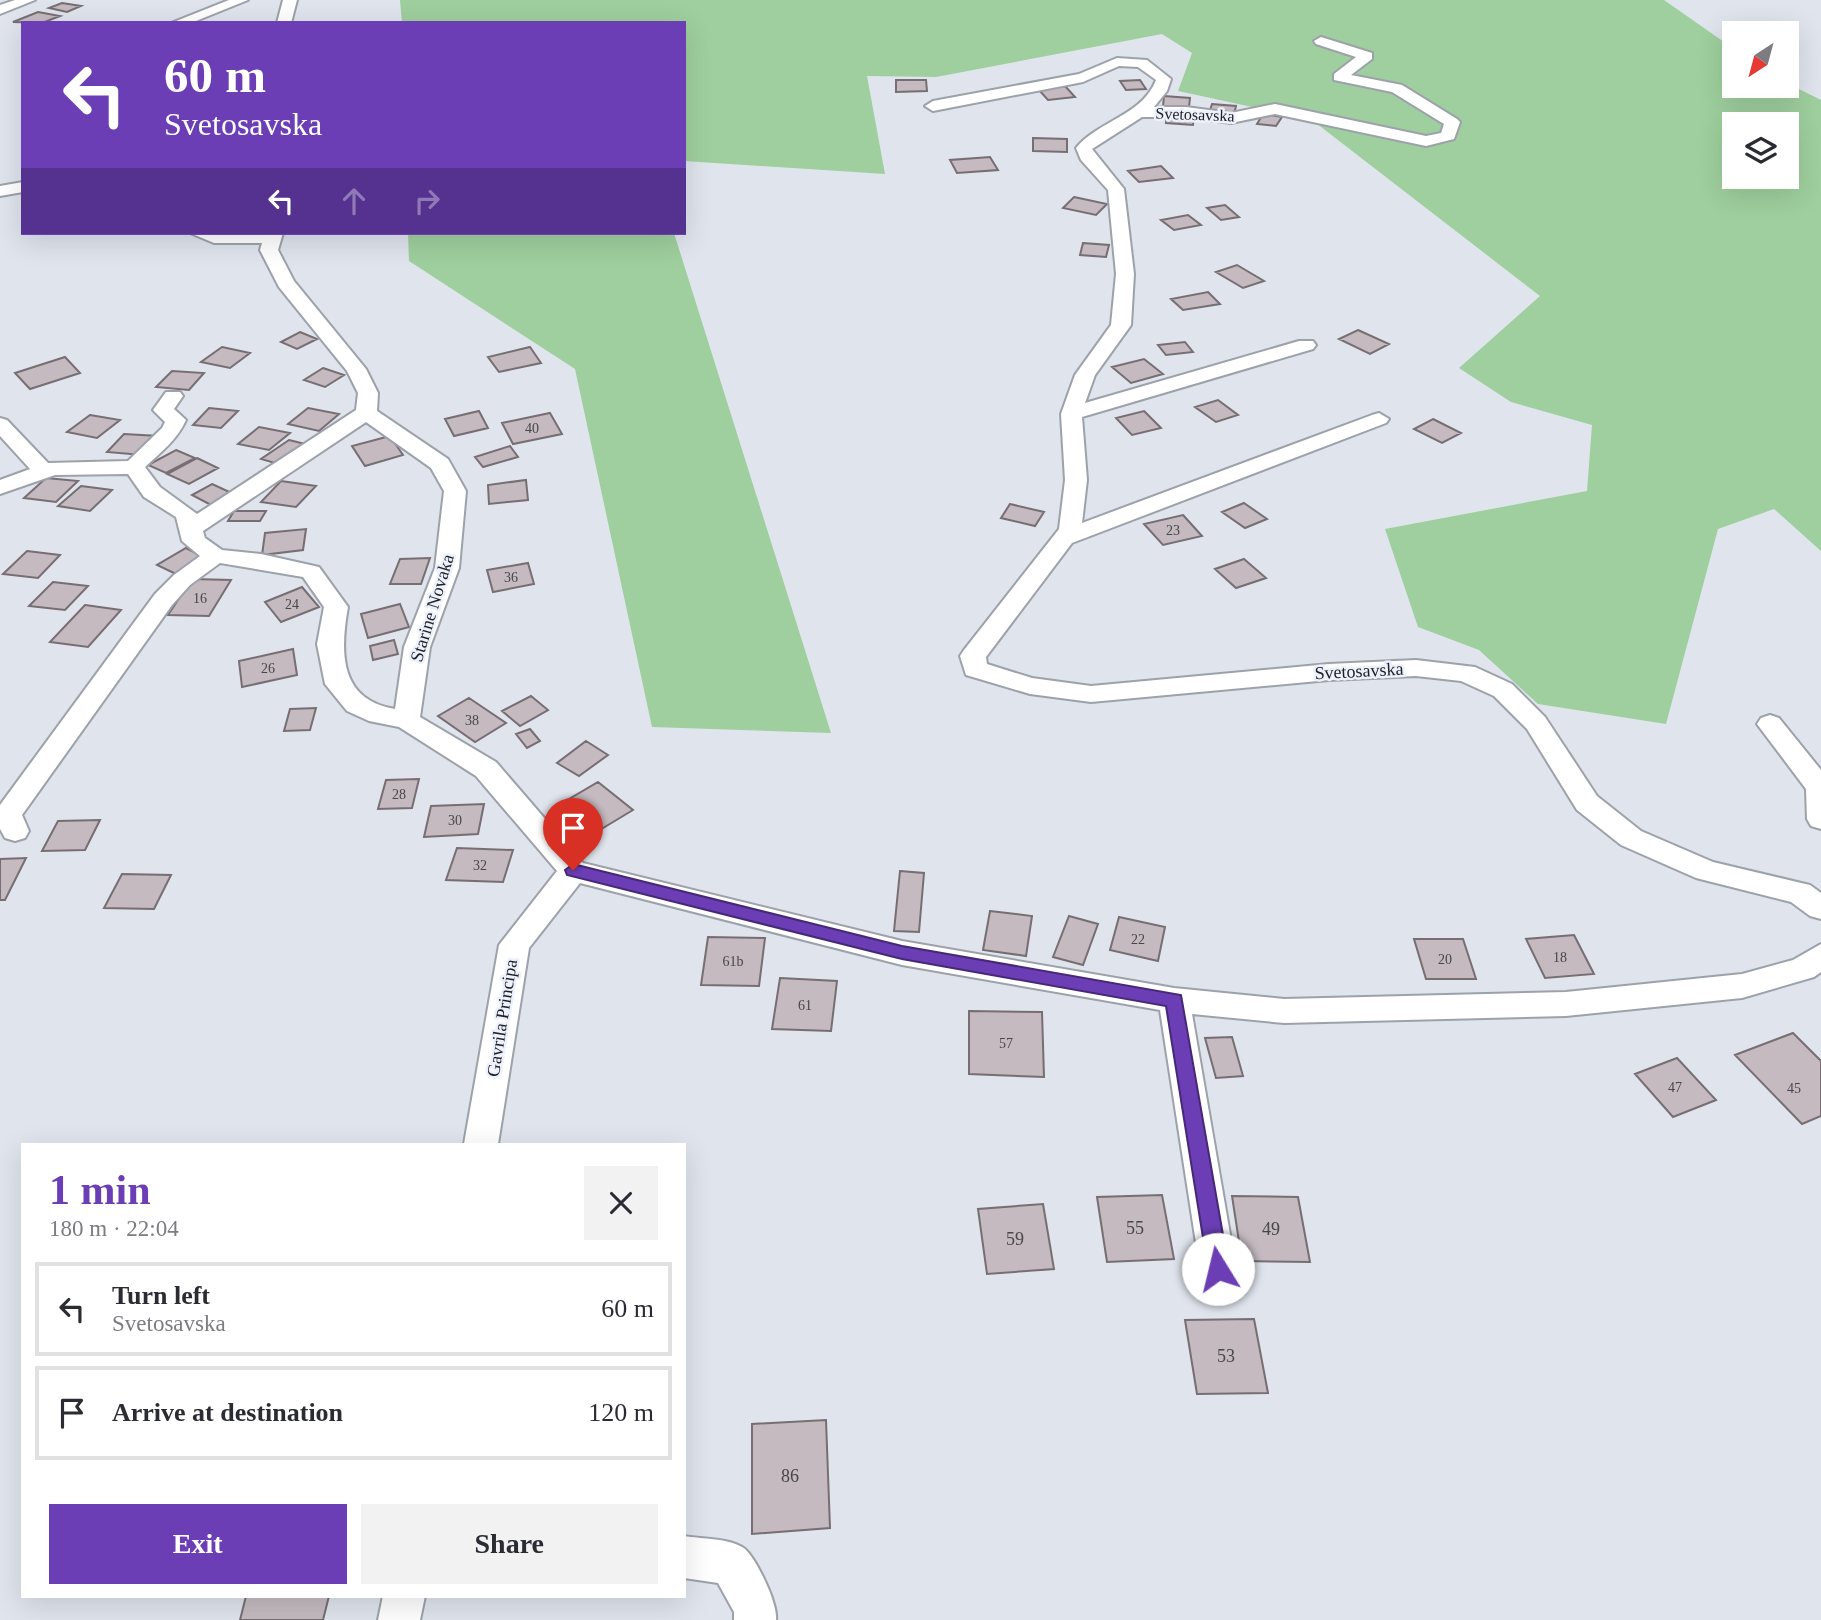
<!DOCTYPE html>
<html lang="en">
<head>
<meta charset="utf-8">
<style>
  body { margin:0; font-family:"Times New Roman",serif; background:#f2f2f3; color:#2b2b33; height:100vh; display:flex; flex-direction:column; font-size:26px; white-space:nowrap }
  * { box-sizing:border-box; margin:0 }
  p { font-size:23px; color:#7c7c81 }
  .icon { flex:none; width:38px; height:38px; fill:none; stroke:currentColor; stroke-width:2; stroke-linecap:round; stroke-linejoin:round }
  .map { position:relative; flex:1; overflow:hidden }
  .panel { position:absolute; left:21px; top:1143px; width:665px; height:455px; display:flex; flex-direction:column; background:#fff; border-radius:0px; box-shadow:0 7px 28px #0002 }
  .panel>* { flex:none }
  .hud { position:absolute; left:21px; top:21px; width:665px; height:214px; border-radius:0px; box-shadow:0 7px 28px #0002; background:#6b3eb5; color:#fff; overflow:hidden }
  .needle { width:46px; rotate:216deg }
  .tools { position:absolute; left:1722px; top:21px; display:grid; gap:14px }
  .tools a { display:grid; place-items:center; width:77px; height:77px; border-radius:0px; background:#fff; box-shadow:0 7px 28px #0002; font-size:35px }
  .pin { position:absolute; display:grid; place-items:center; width:60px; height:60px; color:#fff; margin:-72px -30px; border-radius:50% 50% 50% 0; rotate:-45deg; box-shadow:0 0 7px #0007 }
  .pin .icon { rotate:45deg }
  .me { position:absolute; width:77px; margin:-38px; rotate:351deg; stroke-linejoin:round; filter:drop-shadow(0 0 5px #0008) }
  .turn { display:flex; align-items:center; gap:24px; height:147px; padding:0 28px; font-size:32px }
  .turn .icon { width:91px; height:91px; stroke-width:2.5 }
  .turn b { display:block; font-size:49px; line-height:60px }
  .lanes { display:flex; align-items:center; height:66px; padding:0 28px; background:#0003; justify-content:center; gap:35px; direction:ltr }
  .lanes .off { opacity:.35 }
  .round { display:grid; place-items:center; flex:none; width:74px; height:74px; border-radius:0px; background:#f2f2f3 }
  .overview { display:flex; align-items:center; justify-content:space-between; height:119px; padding:0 28px }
  h1 { font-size:42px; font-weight:700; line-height:52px; color:#6b3eb5 }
  .cta { display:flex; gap:14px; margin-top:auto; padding:14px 28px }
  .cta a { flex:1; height:80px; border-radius:0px; background:#6b3eb5; color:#fff; font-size:28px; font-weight:700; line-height:80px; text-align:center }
  .cta a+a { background:#f2f2f3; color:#2b2b33 }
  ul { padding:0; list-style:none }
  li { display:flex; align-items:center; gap:21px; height:94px; margin:0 14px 10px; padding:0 14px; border:4px solid #e1e1e2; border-radius:0px }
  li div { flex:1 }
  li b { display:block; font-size:26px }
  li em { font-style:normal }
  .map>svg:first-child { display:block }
</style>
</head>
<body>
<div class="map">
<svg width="1821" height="1620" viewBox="0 0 1821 1620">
  <rect width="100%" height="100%" fill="#dfe4ed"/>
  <!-- green -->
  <path fill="#9fcf9e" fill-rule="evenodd" d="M400 0H1664L1734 49V86L1787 83 1821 100V551L1774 509 1718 529 1666 724 1538 704 1479 650 1418 627 1385 529 1587 491 1592 425 1511 402 1459 368 1540 296 1312 120 1178 91 1192 53 1162 34 936 77 867 76 885 174 684 161V23H402ZM1734 124H1787V177H1734Z
    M408 233H674L831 733 652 727 575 369 409 261Z"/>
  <!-- building -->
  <path fill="#c4bac0" stroke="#776e74" stroke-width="2" d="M62 3 81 6 67 12 49 8Z
    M38 12 60 16 42 23 13 22Z
    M896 80H926L927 91 896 92Z
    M1140 80 1146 89 1126 90 1120 81Z
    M1065 86 1075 97 1048 100 1038 89Z
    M1164 96 1190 98 1189 107 1163 106Z
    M1212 104 1236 106 1234 115 1209 113Z
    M1167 113 1194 115 1193 125 1166 123Z
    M1263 114 1282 117 1276 126 1257 124Z
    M1033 138 1067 139V152L1033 151Z
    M990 157 998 170 957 173 950 160Z
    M1161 166 1173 178 1139 182 1128 171Z
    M1074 197 1107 204 1096 215 1063 208Z
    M1225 205 1239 217 1221 220 1207 208Z
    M1188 215 1201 225 1174 230 1161 220Z
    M1083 243 1109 245 1106 257 1080 255Z
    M1237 265 1264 281 1243 288 1216 272Z
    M1208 292 1220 304 1183 310 1171 299Z
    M1358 330 1389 344 1370 354 1339 339Z
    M300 332 317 339 297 349 281 342Z
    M1185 342 1193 352 1166 355 1158 345Z
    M222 347 250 353 230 368 201 362Z
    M530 347 541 363 499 372 488 357Z
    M65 357 80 373 30 389 15 373Z
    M1144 359 1163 374 1131 383 1112 367Z
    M323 368 344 375 325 387 304 380Z
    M172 371 204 373 189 390 156 387Z
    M1218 400 1238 415 1216 422 1195 407Z
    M209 408 238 411 221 428 193 425Z
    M308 408 339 414 319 431 288 424Z
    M479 411 488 428 454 436 445 419Z
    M1144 411 1161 428 1132 435 1116 418Z
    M550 413 562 434 513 444 502 423Z
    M90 415 120 420 97 438 67 432Z
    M1433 419 1461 433 1442 443 1414 429Z
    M259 427 290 433 269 450 238 444Z
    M124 434 158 436 142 455 107 452Z
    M390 436 403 455 365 466 352 446Z
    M289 440 305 444 278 464 261 459Z
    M510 446 518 457 483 467 475 457Z
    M176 450 195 458 166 473 148 465Z
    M197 458 218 468 189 484 167 474Z
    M46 478 78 481 56 502 24 498Z
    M526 480 528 500 489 504 488 485Z
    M281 481 316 486 296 507 261 502Z
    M212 484 234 494 213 506 192 495Z
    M81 486 112 490 90 511 58 506Z
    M1244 503 1267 519 1245 528 1222 512Z
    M1010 504 1044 512 1035 526 1001 518Z
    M234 511H266L260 521H228Z
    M1183 515 1202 536 1163 545 1144 524Z
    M306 529 303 550 262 555 265 533Z
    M186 548 204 557 176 574 157 565Z
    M27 551 60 555 38 578 3 574Z
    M430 558 421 584H390L400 559Z
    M1244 559 1266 578 1236 588 1215 569Z
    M528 563 534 584 493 592 487 570Z
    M192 579 231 580 209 616 168 615Z
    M53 582 88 586 65 610 29 606Z
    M302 587 319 607 281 622 265 602Z
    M400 604 409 627 368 638 361 614Z
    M85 605 121 610 88 647 50 642Z
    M394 640 398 654 373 660 370 646Z
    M293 649 297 675 242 687 239 661Z
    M531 696 548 710 520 726 502 711Z
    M469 698 506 723 475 742 438 716Z
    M316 708 310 730 284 731 290 709Z
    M530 729 540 741 527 748 516 734Z
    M586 741 608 755 579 776 557 763Z
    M419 779 412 808 378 809 386 780Z
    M598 782 633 810 593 834 559 805Z
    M484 804 478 834 424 837 431 806Z
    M100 820 85 850 42 851 58 821Z
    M457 848 513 850 503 882 446 880Z
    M26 858 5 900H0V859Z
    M900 871 924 873 919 932 894 931Z
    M122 874 171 875 154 909 104 908Z
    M990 911 1032 916 1026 956 983 950Z
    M1069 916 1098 924 1083 965 1053 957Z
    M1119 917 1165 927 1158 961 1110 950Z
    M1574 935 1594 974 1545 978 1526 939Z
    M708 937 765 938 759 986 701 985Z
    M1414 939H1463L1476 979H1426Z
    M780 978 837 981 831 1031 772 1029Z
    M969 1011 1042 1012 1044 1077 969 1074Z
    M1793 1033 1821 1061V1116L1802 1124 1735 1055Z
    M1232 1037 1243 1076 1216 1078 1205 1038Z
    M1677 1058 1716 1100 1673 1117 1635 1074Z
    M1162 1195 1174 1259 1107 1262 1097 1197Z
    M1232 1196 1298 1197 1310 1262 1242 1261Z
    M1043 1204 1054 1269 987 1274 978 1209Z
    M1254 1319 1268 1393 1197 1394 1185 1320Z
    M826 1420 830 1528 752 1534V1424Z
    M246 1596H329L323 1620H240Z"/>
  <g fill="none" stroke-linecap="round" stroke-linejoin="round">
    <defs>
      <path id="minor" d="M15 0H35L0 14V5Z
        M229 0H248L191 23H171Z
        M283 0H297L291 23H277Z
        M1321 37 1372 53V59L1351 75 1402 85 1457 119 1460 122 1454 139 1426 146 1275 114 1231 123 1186 117H1142L1092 149 1124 189 1134 274 1131 325 1095 375 1085 403 1299 341H1313L1316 345 1313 349 1082 417 1087 480 1082 523 1372 415 1379 413 1389 419 1386 423 1072 543 986 657 987 664 1032 678 1091 686 1329 664 1416 660 1475 667 1512 684 1545 717 1597 796 1641 831 1713 862 1810 885 1821 893V919L1810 916 1791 902 1696 878 1621 845 1577 810 1527 729 1494 696 1461 681 1416 676 1329 680 1091 702 1030 694 966 675 960 656 964 650 1059 529 1065 480 1061 414 1075 375 1111 325 1116 274 1108 190 1081 160 1076 148C1099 120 1142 116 1156 80L1138 67 1119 66 1083 82 933 111 925 106 933 101 1079 74 1117 58 1147 60 1171 79 1167 91 1154 107H1186L1231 113 1275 104 1426 136 1441 133 1444 124 1392 92 1334 80V74L1356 57 1316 44 1314 41Z
        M23 182V192L0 196V186Z
        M190 233H283L278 250 294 281 366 369 378 393 377 411 448 459 466 491 459 568 430 647 420 717 496 762 583 863 902 941 1174 988 1284 999 1566 992 1742 974 1793 960 1821 944V972L1814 977 1742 998 1566 1016 1284 1023 1192 1014 1236 1269 1231 1281 1218 1285 1205 1281 1200 1269 1160 1010 902 965 580 883 529 948 498 1144H464L499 945 557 871 476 776 399 727 369 721 347 711 325 684 317 644 324 607 303 577 220 563 190 585 172 605 22 815 29 831 25 838 15 841 5 838 0 829V805L155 594 174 575 200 556 182 541 176 517 144 497 128 474 55 475 0 494V480L30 469 0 436V418L7 420 48 463 128 461 162 428 165 422 153 410 166 392H180L183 396 174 409 186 420C177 440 161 452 145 467L160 487 197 514 356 410 358 393 347 371 279 287 260 250 262 243H214ZM366 422 431 468 444 491 435 568 404 647 395 709C339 700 340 652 348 607L319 567 261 554 222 550 205 538 203 531Z
        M1770 715 1779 718 1821 770V829L1811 826 1807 819 1806 789 1757 724 1761 718Z
        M684 1536C701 1539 731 1538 745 1549 757 1560 778 1604 776 1620H734V1612L718 1583 684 1578Z
        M383 1596H425L420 1620H378Z"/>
    </defs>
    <!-- minor casing -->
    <use href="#minor" stroke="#9da1aa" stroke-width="4"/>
    <!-- minor -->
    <use href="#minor" fill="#fff" fill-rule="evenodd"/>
  </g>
  <!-- route -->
  <path fill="#6b3eb5" stroke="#462876" stroke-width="2" d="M573 864 902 946 1181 995 1229 1269 1225 1276 1218 1279 1211 1276 1208 1269 1166 1006 902 959 567 875 565 870Z"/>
  <g text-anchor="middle" stroke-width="5" stroke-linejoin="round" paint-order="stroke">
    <!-- number labels -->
    <g font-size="14" fill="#47464a">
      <text x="532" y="433">40</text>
      <text x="1173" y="535">23</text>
      <text x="511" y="582">36</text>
      <text x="200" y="603">16</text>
      <text x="292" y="609">24</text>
      <text x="268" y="673">26</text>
      <text x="472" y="725">38</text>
      <text x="399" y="799">28</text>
      <text x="455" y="825">30</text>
      <text x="480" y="870">32</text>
      <text x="1138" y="944">22</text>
      <text x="1560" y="962">18</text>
      <text x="1445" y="964">20</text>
      <text x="733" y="966">61b</text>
      <text x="805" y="1010">61</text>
      <text x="1006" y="1048">57</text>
      <text x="1675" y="1092">47</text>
      <text x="1794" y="1093">45</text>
    </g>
    <!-- far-street labels -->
    <g font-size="16" fill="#1d1f22" stroke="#ecf1fb">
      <text transform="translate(1195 114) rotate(2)" y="6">Svetosavska</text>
    </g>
    <!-- street labels -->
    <g font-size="18" fill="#1d1f22" stroke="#ecf1fb">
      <text transform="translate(432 608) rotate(-73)" y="6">Starine Novaka</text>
      <text transform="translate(1359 671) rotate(-3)" y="6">Svetosavska</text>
      <text transform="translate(502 1018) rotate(-81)" y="6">Gavrila Principa</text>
    </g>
    <!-- near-number labels -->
    <g font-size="18" fill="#47464a">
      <text x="1135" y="1234">55</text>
      <text x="1271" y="1235">49</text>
      <text x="1015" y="1245">59</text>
      <text x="1226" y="1362">53</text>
      <text x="790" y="1482">86</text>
    </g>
  </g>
</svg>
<div class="tools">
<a><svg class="needle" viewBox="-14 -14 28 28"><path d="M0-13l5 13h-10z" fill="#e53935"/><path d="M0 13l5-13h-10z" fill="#7c7c81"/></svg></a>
<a><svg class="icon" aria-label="layers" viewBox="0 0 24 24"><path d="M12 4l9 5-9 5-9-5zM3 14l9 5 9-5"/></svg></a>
</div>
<div class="pin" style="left:573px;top:870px;background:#d93025"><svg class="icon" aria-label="arrive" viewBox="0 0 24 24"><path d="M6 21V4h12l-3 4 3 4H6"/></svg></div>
<svg class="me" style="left:1218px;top:1269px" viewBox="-20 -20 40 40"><circle r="19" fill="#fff"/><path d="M0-13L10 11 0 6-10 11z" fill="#6b3eb5"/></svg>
<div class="hud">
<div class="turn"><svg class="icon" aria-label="left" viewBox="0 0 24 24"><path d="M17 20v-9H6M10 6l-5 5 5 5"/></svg><div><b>60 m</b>Svetosavska</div></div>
<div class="lanes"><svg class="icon" aria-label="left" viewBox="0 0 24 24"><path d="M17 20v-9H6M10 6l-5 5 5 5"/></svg><svg class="icon off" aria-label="ahead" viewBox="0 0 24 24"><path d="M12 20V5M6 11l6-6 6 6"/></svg><svg class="icon off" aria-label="right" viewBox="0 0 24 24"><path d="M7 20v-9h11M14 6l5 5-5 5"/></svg></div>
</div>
<section class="panel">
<div class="overview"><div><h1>1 min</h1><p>180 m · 22:04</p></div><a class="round"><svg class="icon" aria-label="close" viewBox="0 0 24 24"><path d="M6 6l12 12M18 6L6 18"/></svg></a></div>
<ul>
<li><svg class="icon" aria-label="left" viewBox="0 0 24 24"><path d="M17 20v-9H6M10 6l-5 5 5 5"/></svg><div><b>Turn left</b><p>Svetosavska</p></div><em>60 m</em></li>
<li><svg class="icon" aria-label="arrive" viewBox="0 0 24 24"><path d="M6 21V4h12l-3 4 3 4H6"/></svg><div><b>Arrive at destination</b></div><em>120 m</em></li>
</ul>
<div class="cta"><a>Exit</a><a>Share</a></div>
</section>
</div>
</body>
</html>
